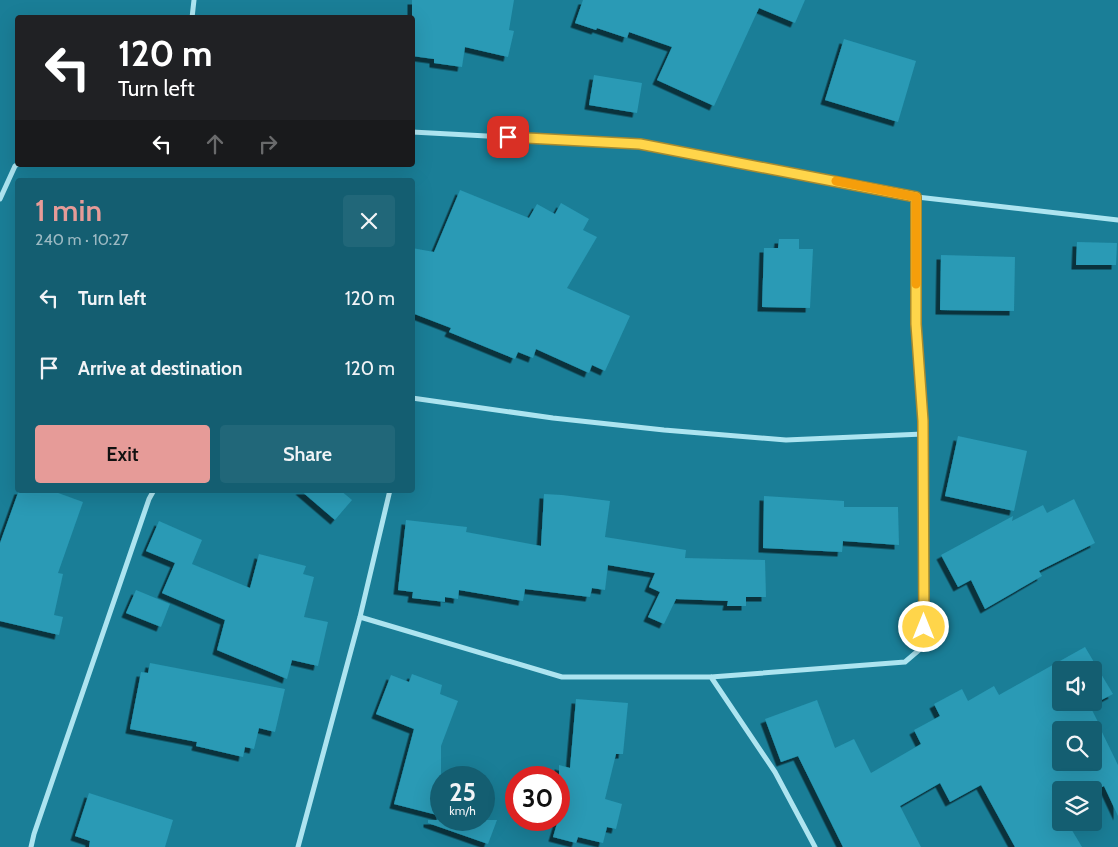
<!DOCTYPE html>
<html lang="en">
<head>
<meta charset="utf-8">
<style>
  body { margin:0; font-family:Cabin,sans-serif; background:#216779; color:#f1f3f6; height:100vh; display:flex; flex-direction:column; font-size:19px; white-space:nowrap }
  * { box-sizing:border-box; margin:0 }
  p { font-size:16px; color:#9dbac3 }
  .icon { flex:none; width:28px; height:28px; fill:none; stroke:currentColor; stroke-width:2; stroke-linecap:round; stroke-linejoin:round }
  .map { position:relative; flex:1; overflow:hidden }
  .sheet { position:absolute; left:15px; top:178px; width:400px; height:315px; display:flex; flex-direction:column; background:#145e71; border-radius:5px; box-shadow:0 5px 20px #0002 }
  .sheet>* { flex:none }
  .guide { position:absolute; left:15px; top:15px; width:400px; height:152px; border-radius:5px; box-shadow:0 5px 20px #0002; background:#202124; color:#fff; overflow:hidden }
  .fabs { position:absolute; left:1052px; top:661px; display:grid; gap:10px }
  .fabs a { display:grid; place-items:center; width:50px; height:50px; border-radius:5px; background:#145e71; box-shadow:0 5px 20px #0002; font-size:25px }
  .speed { position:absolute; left:430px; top:766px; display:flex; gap:10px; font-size:25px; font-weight:700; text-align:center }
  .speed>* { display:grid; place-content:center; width:65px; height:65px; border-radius:50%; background:#145e71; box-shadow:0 5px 20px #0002; line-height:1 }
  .speed small { font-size:12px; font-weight:400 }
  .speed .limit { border:8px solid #d22; background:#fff; color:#111 }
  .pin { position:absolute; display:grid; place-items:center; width:42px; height:42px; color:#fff; margin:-21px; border-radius:10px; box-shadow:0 2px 8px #0006 }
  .me { position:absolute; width:55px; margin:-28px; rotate:0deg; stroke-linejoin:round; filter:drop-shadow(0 0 4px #0008) }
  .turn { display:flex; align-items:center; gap:18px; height:105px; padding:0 20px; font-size:22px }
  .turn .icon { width:65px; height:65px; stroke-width:2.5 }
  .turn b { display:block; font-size:35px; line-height:42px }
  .lanes { display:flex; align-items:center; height:48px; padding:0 20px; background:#0003; justify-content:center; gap:25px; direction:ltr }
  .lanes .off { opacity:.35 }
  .round { display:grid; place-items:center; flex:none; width:52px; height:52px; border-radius:5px; background:#216779 }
  .head { display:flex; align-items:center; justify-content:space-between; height:85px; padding:0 20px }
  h1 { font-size:30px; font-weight:600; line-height:38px; color:#e69b98 }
  .action { display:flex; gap:10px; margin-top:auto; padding:10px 20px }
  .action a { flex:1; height:58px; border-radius:5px; background:#e69b98; color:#111; font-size:20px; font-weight:600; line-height:58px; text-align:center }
  .action a+a { background:#216779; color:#f1f3f6 }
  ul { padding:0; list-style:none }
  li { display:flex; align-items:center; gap:15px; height:70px; padding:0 20px }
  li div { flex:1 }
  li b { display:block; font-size:19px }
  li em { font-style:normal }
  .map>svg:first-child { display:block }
</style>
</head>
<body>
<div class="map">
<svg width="1118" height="847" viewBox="0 0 1118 847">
  <defs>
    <filter id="shadow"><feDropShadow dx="-4.5" dy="4.5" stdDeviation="0" flood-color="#0009"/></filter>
  </defs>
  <rect width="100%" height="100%" fill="#1a7e97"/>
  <!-- building -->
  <path fill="#299ab5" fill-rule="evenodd" filter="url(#shadow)" d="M412 0H514L509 30 514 31 508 57 465 47 462 67 434 63V59L412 56Z
    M583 0H805L795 23 759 8 714 106 657 80 672 47 629 32 627 38 597 28 596 30 575 23Z
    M844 39 916 61 898 122 825 100Z
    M594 75 642 83 637 113 589 105Z
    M460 190 529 218 537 204 555 214 561 203 589 219 583 230 597 237 567 288 630 316 605 371 592 365 589 373 536 349 533 358 518 352 515 359 449 332 451 328 412 313V248L434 252Z
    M779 239H799V249H813L810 308 762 307 764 248H778Z
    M1077 242 1117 243 1116 265H1076Z
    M941 255 1015 257 1014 311 940 310Z
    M958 436 1027 451 1014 511 945 496Z
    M19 490H50L83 502 58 573 63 574 54 615 63 617 59 635 0 621V543Z
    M300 490H340L352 500 335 520Z
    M544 494 562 495 610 501 605 537 686 550 685 558 765 560 766 597H746V606H727L728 601 676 599 664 624 648 617 660 592 649 587 655 573 608 565 605 590 592 588 590 597 525 589 523 601 459 590 458 599 445 597V602L412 598 413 592 398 590 406 520 467 527 466 532 541 546Z
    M764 496 844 501V507H898L899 545 843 541 842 552 763 548Z
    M1074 499 1095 543 1039 571 1042 576 985 609 971 580 958 587 941 555 1013 516 1012 521 1043 505 1047 513Z
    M159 521 202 540 192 564 250 588 259 554 306 566 303 574 314 577 304 617 328 622 318 666 292 660 287 679 217 650 225 620 162 593 175 563 146 551Z
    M136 590 170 604 161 627 126 613Z
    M1085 647 1113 694 1090 706 1100 726H1099L1118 765V816L1104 786 1094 791V790H1061V808L1059 809 1061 813V822H1067L1082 847H1015L981 785 950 802 940 783 900 806 921 847H843L798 756 781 762 765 719 817 700 835 748 854 739 871 773 921 744 914 730 940 716 934 704 962 689 968 701 994 686 999 695ZM1061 670H1094V702H1061ZM1061 730H1094V762H1061Z
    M150 663 285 689 275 732 259 728 254 749 245 747 243 757 196 746 197 742 130 729 141 672 148 673Z
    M412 674 442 685 440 694 458 701 441 746V816L394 804 414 729 376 714 391 675 409 682Z
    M576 699 628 703 623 754H616L605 799 622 804 616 829 607 827 603 843 578 837 576 843 553 837 558 820H559V765L570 768Z
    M89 793 173 820 165 847H89L90 841 75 836Z
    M428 820H497L488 844 428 823Z"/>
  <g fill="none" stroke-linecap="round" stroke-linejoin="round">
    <!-- street -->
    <path stroke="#ade4f0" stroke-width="5" d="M192 18 194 0
      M412 132 640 144 917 197 1118 220
      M0 199 15 166 18 164
      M412 398 553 418 664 430 786 440 923 434
      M360 617 562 677H711L905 662 919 650 924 627 923 421 916 324 917 197
      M711 677 775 772 815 847
      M31 847 34 834 149 499 154 490
      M298 847 360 617 390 490"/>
  </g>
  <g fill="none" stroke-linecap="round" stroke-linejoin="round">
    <defs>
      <path id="route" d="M508 137 640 144 916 197V324L923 421 924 627"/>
    </defs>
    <!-- route casing -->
    <use href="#route" stroke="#a68a30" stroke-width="12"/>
    <!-- route -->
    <use href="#route" stroke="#ffd54a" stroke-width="9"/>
    <!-- slow -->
    <path stroke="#f59e0b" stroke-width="9" d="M836 181 916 197V284"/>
  </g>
</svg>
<div class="fabs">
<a><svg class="icon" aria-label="sound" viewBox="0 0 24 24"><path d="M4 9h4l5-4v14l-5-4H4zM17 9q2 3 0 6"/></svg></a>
<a><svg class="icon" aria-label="search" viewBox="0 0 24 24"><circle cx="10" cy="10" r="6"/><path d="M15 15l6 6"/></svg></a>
<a><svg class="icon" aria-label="layers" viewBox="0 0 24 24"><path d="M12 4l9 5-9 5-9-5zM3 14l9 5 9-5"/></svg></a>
</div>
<div class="speed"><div>25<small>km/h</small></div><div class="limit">30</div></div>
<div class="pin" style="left:508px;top:137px;background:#d93025"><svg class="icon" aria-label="arrive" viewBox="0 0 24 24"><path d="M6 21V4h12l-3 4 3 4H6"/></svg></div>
<svg class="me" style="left:924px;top:627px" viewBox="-20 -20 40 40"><circle r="17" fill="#ffd54a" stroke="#fff" stroke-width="3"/><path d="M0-11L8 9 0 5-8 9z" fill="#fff"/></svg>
<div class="guide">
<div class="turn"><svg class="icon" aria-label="left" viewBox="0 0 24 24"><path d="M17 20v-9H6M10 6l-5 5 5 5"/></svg><div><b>120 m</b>Turn left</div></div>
<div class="lanes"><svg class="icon" aria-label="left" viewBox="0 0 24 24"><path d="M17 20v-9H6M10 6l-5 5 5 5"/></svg><svg class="icon off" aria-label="ahead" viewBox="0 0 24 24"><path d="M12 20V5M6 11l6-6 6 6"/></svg><svg class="icon off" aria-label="right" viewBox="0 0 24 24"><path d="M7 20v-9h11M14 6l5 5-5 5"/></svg></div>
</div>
<section class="sheet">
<div class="head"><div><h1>1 min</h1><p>240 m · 10:27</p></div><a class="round"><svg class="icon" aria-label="close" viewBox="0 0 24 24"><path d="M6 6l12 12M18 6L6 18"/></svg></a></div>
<ul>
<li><svg class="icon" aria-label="left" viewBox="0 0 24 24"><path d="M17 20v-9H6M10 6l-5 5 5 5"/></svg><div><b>Turn left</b></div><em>120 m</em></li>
<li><svg class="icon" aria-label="arrive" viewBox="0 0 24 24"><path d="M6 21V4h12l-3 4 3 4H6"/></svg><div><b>Arrive at destination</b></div><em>120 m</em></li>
</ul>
<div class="action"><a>Exit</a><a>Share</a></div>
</section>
</div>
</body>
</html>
